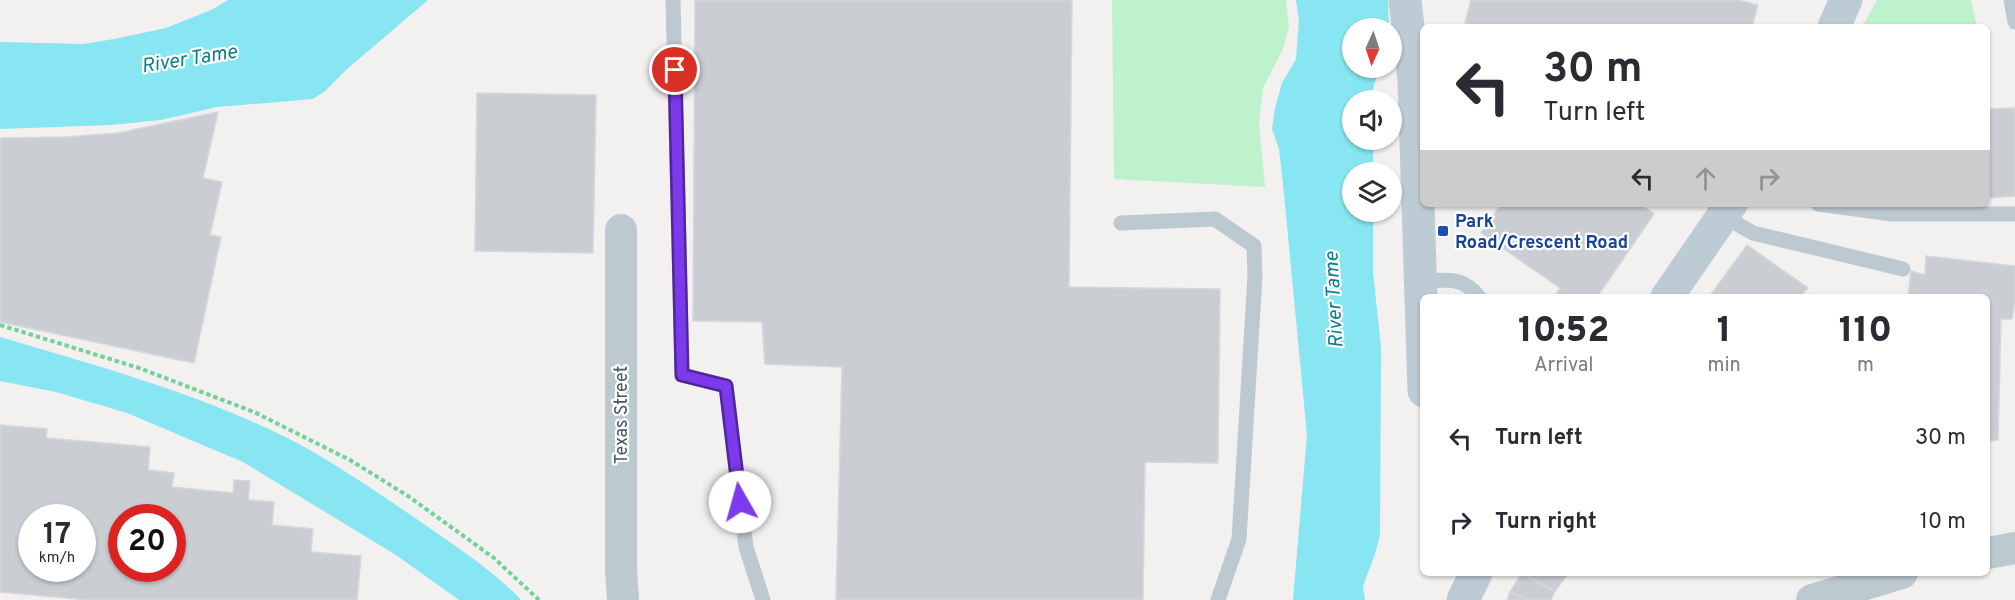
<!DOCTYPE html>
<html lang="en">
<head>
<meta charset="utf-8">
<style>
  body { margin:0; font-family:Overpass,sans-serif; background:#f7f7f7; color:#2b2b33; height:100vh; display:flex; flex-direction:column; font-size:22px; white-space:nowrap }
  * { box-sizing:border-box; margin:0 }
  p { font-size:20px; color:#7c7c81 }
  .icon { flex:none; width:33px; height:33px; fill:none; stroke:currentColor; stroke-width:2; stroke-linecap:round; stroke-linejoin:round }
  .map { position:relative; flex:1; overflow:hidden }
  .details { position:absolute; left:1420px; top:294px; width:570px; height:282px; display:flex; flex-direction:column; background:#fff; border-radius:9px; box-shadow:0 2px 4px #0004 }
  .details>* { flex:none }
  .guide { position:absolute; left:1420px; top:24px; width:570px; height:183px; border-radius:9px; box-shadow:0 2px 4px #0004; background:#fff; color:#2b2b33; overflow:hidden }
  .needle { width:39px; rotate:183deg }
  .buttons { position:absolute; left:1342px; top:18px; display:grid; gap:12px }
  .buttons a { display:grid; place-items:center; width:60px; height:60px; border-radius:50%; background:#fff; box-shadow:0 2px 4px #0004; font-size:30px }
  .speed { position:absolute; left:18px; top:504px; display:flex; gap:12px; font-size:30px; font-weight:700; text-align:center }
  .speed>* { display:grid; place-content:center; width:78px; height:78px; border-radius:50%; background:#fff; box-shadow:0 2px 4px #0004; line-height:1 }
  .speed small { font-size:15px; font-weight:400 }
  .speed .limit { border:9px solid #d22; background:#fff; color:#111 }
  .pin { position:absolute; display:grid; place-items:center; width:51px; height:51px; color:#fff; margin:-26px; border:3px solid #fff; border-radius:50%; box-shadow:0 2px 6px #0007 }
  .me { position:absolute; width:66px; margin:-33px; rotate:353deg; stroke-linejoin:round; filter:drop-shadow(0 0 4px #0008) }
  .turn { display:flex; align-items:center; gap:21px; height:126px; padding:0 24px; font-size:27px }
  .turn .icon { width:78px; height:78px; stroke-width:2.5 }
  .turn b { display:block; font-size:42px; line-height:51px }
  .lanes { display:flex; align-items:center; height:57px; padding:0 24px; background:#0003; justify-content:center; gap:30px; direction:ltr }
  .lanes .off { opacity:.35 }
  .eta { display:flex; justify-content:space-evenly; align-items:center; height:102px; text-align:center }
  .eta b { font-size:36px; font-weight:800; line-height:42px }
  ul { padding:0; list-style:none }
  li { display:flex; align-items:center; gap:18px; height:84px; padding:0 24px }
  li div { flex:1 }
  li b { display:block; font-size:22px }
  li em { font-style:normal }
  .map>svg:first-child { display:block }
</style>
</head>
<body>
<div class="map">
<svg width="2015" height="600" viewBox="0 0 2015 600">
  <rect width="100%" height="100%" fill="#f3f0f0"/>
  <!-- green -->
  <path fill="#bdf2cc" d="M1112 0H1286L1289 27 1283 49 1263 88 1259 123 1265 187 1114 179Z
    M1877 0H1971L1977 27H1862Z"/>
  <!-- water -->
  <path fill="#87e6f1" d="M228 0H428L346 70 325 91 313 99 217 107 161 120 111 125 0 129V42L83 44 114 39 166 28 211 10Z
    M1296 0H1388L1389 28H1353V68H1379L1373 89V100H1353V140H1373V172H1353V212H1373V271L1381 348 1380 535 1375 554 1363 586 1365 600H1293L1307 435 1283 184 1279 149 1272 129 1275 108 1282 83 1296 59 1299 20Z
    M0 337C101 367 205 395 299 444 341 467 381 495 421 522 455 546 493 570 521 600H459L396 555 243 462 127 413 56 392 0 381Z"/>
  <!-- building -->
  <path fill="#caced3" stroke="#d4d7dc" stroke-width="1.5" fill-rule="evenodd" d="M695 0H1072L1069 287 1220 289 1218 463 1145 462 1143 600H836L842 367 765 364 762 322 693 321Z
    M1471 0H1738L1758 5 1752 27H1478L1465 23Z
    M477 93 596 95 593 253 475 251Z
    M2015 108V196L1988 198V109Z
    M218 112 203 178 222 182 210 235 221 237 194 363 0 322V138L65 137 118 133Z
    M1501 204H1640L1654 214 1597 297H1554L1560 288 1481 233Z
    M1747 245 1808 288 1800 297H1709Z
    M1926 256 2015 266V302L2012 319H2001L1998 440 1988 441V297H1908L1911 271 1925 275Z
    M0 425 47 429 46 438 150 447 148 470 174 473 172 487 233 493 234 480 250 481 248 500 274 502 272 525 313 529 311 552 361 556 357 600H89L0 592ZM32 518H82V568H32ZM122 518H172V568H122Z
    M1522 573H1569L1555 591Z
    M1521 574 1555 591 1551 600H1528L1510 592Z
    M1510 592 1528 600H1507Z"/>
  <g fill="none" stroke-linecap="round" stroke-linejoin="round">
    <!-- path -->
    <path stroke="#72d299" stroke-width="4" stroke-dasharray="4.5 3" stroke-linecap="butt" d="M0 325 139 368 254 412 350 460 408 496 494 558 539 600"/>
    <!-- service -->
    <path stroke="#bdc9d0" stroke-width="15" d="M673 0 682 375 726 386 746 547 763 600
      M2011 0 2015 22
      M1818 204 1892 214H2015
      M1723 216 1753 233 1903 269
      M1121 223 1215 219 1254 246 1255 276 1239 539 1218 600
      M1421 281C1447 281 1461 275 1479 297"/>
    <!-- minor -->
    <path stroke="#bdc9d0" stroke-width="32" d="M621 230V569L623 600
      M1988 553 2015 548
      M1812 600 1902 573"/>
    <!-- secondary -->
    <path stroke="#bdcbd5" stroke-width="33" d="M1405 0 1414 81 1424 391
      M1834 27 1846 0
      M1667 297 1731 204
      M1463 600 1476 573"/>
  </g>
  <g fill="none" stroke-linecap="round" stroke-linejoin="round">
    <defs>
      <path id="route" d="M675 70 682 375 726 386 740 502"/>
    </defs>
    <!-- route casing -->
    <use href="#route" stroke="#51269a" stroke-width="15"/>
    <!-- route -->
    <use href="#route" stroke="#7c3aed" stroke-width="10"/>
  </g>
  <!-- markers -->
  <rect fill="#1a4fb4" stroke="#fff" stroke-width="2" x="1437" y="225" width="12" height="12" rx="3"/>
  <g text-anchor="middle" stroke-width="4.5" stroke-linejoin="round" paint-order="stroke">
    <!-- transit labels -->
    <g font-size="18" font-weight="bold" fill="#164399" stroke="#fff" text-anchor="start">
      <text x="1455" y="227">Park<tspan x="1455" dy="21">Road/Crescent Road</tspan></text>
    </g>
    <!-- street labels -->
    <g font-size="18" fill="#47565f" stroke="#fff">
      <text transform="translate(621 415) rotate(-90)" y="6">Texas Street</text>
    </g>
    <!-- water labels -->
    <g font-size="20" font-style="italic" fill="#077e8b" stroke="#fff">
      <text transform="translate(189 58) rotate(-9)" y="7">River Tame</text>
      <text transform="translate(1333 300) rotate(-93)" y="7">River Tame</text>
    </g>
  </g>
</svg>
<div class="buttons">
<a><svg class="needle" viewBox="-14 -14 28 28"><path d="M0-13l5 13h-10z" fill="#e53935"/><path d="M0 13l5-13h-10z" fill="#7c7c81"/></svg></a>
<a><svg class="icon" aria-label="sound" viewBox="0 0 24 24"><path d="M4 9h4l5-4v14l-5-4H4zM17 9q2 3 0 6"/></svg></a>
<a><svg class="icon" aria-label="layers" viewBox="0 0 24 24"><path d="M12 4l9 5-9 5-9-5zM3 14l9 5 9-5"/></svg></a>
</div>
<div class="speed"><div>17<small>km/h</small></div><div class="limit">20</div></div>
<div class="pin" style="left:675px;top:70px;background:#d93025"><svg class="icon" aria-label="arrive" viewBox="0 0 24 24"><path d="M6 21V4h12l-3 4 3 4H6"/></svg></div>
<svg class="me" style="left:740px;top:502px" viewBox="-20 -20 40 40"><circle r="19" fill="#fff"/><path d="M0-13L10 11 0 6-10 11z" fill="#7c3aed"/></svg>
<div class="guide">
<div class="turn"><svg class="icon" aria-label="left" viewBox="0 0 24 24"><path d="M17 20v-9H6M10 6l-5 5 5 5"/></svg><div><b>30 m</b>Turn left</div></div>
<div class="lanes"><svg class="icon" aria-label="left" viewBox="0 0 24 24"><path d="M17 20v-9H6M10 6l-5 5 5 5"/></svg><svg class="icon off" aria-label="ahead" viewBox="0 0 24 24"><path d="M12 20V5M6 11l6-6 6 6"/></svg><svg class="icon off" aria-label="right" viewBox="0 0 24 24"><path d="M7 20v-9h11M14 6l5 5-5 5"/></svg></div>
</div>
<section class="details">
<div class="eta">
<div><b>10:52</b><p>Arrival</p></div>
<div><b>1</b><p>min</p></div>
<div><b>110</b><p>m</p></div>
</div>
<ul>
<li><svg class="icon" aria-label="left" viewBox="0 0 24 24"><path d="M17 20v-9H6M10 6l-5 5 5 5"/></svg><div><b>Turn left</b></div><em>30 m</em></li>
<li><svg class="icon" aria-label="right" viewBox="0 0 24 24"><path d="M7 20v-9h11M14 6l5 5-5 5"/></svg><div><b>Turn right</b></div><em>10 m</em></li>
</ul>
</section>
</div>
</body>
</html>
